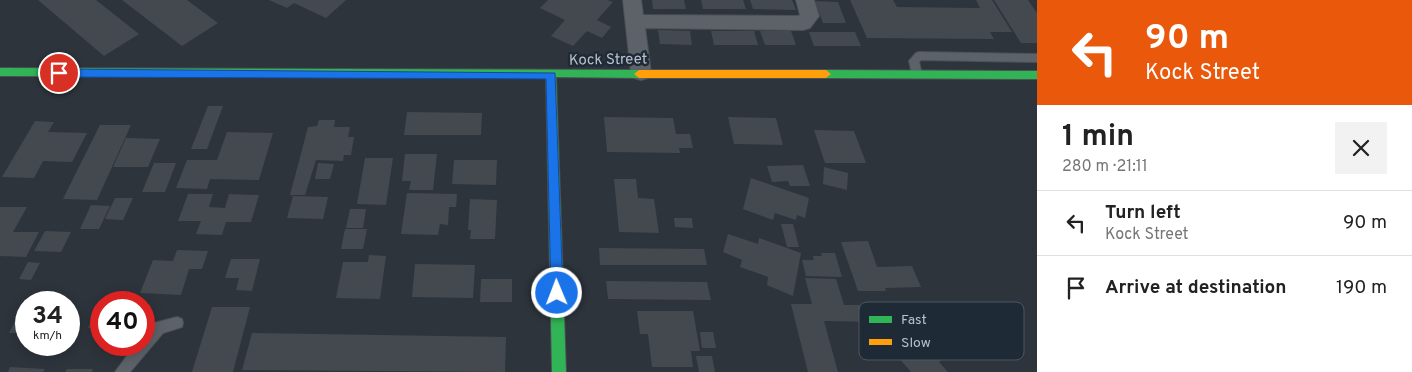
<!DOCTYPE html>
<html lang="en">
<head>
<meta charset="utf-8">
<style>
  body { margin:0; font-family:Overpass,sans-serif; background:#f2f2f2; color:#222; height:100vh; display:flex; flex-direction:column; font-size:19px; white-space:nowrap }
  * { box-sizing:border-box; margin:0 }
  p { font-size:16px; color:#767676 }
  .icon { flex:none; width:28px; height:28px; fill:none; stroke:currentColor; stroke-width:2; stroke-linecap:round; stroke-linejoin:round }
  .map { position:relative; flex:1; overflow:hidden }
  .details { display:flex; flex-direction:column; background:#fff; width:375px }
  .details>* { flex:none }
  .banner { background:#ea580c; color:#fff; overflow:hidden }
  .speed { position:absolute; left:15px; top:291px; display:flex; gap:10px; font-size:25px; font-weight:700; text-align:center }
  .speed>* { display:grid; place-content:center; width:65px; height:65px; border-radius:50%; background:#fff; box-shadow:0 2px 12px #0003; line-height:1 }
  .speed small { font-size:12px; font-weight:400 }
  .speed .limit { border:8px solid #d22; background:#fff; color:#111 }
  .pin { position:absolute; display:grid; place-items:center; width:42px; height:42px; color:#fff; margin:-21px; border:2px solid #fff; border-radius:50%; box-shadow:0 1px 5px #0007 }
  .me { position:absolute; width:55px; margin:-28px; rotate:359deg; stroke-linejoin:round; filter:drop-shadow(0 0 4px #0008) }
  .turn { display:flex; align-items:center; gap:18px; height:105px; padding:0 25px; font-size:22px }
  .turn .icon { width:65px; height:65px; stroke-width:2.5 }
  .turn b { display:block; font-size:35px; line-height:42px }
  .round { display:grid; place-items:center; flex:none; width:52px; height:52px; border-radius:0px; background:#f2f2f2 }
  .head { display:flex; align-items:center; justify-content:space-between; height:85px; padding:0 25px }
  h1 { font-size:30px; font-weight:700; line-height:38px }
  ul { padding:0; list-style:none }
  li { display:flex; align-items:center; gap:15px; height:65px; padding:0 25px; border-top:1px solid #e0e0e0 }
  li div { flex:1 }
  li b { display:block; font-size:19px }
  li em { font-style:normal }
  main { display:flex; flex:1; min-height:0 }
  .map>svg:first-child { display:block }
</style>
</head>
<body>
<main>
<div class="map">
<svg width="1037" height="372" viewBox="0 0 1037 372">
  <rect width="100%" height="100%" fill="#2d343c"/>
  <!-- building -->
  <path fill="#444950" d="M38 0H96L139 34 104 56Z
    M122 0H187L218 23 182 46Z
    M269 0H346L326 18 294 3 287 8Z
    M548 0H607L613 2 597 20 611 27 602 38 587 31 573 46 551 36 565 20 540 8Z
    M652 0H684L686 9H653Z
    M701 0H743L746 9H703Z
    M750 0H792L796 10 753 9Z
    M850 0H893L897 7 980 8 976 0H992L1012 32H990L994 39 867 38Z
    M994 0H1028L1037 13V43H1021Z
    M815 1 838 2 846 23H823Z
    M658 30 690 31 692 45 660 44Z
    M711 31H754L758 45H714Z
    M760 31H791L796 45H765Z
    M809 32H855L861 46H814Z
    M208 106H223L207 149H191Z
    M407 112 482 113 481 135H404Z
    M604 117 673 118 676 134H690L693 148H679L680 153 607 152Z
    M728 117 776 118 783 145 734 144Z
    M319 120H335L334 127H350L348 137H354L351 155H344L343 161 316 160 305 195H290L308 127 317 126Z
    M35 121 54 122 48 132 87 133 72 162 43 161 34 178 2 177Z
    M100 125H131L97 200 63 199Z
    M814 130 854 131 866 163H825Z
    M227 132 273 133 259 180 210 179 207 189 176 188 187 160H217Z
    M126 138 160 139 148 167H113Z
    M405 154H437L433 190H409L411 181H402Z
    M365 158H393L386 205 357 204Z
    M454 160H497L496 185 452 184Z
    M154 163H176L165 192H142Z
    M318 163 334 164 330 179H315Z
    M803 165 810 186H790L788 181 772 182 767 166Z
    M824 167 848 173 847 190 823 184Z
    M751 178 809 198 805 218 797 215 796 220 775 213 773 220 743 209Z
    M614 179H636L638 198 654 199 659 233 619 232Z
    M407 193 457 194 456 207H449L448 225 440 224 438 235 401 234Z
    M188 194H213L209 207 225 208 229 194 259 195 251 222H226L222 235 196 234 201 221H178Z
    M293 196 328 197 323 219 287 218Z
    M115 198H133L123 220 105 219Z
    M470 199 497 200 495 239H470L471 230H468Z
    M91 205 110 206 99 229H80Z
    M0 207H27L13 232H39L26 257 0 256Z
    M350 209H366L363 228H346Z
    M674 218H692L693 228 675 227Z
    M781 224H793L799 247H787Z
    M345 229H367L363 249H341Z
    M45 231 71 232 61 252 34 251Z
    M728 234 758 244 759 238 801 253 793 296 767 285 768 277 740 267 742 260 723 252Z
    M868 241 877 267 912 266 921 287 885 288 886 291H858L841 242Z
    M599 248 704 249 707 265H600Z
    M177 250 208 251 202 269H189L181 295 140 293 153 260 173 261Z
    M821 253H835L842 277 806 276 802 260H814L813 256H822Z
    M369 255 386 256 380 299 336 298 343 262H368Z
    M231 259H260L252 291 236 290 239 278H225Z
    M28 262 40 263 31 280 19 279Z
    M415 264 475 265 473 298 412 297Z
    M805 278 836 279 844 305H876L882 322 824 321 838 372H808L791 304H812Z
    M481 279H512V302H480Z
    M606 281 707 282 711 300 608 299Z
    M22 306H26V333H9Z
    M212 307H250L233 372H192Z
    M96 308H101V329L88 328Z
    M637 311H693L700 351H691L693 367H652L648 334H640Z
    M916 318 950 354 939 362 948 372H911L897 356 906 351 892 334Z
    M700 332H713L716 348H702Z
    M252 333 506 337 505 372 242 370Z
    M696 356H712L715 372H699Z
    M10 367 45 369 43 372H8Z
    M67 369H93L92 372H65Z"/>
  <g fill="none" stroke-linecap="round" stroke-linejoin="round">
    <defs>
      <path id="lane" d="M919 52 1037 54V62L921 60 919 62 922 74 917 78 912 74 909 61 916 53Z
        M177 317 182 319 183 323 182 327 163 333 130 372H115L135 345H144V335L154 323Z"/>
      <path id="street" d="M623 0H641L643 15 798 16 800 15 796 0H814L819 16 810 28 803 30 645 28 651 73 648 78 641 80 634 78 631 73Z"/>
      <path id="fast" d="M0 68 639 70 644 74 639 78 556 77 566 372H552L546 77 0 76Z
        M826 70 1037 71V79L826 78 821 74Z"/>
      <path id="slow" d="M639 70H826L831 74 826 78H639L634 74Z"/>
    </defs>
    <!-- lane casing -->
    <use href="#lane" stroke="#4b5056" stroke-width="2"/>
    <!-- street casing -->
    <use href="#street" stroke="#4b5056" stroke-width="2"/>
    <!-- fast casing -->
    <use href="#fast" stroke="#4b5056" stroke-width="2"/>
    <!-- slow casing -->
    <use href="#slow" stroke="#4b5056" stroke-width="2"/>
    <!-- lane -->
    <use href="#lane" fill="#5d6269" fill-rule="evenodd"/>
    <!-- street -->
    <use href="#street" fill="#5d6269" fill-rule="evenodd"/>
    <!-- fast -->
    <use href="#fast" fill="#30b455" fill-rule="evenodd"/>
    <!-- slow -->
    <use href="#slow" fill="#ff9f0a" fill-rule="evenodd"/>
  </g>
  <!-- route -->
  <path fill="#1a73e8" stroke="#114b97" d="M59 69 555 73 563 293 562 297 557 299 553 297 551 293 546 79 59 77 54 73Z"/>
  <g text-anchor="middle" stroke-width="5" stroke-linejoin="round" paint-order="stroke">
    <!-- street labels -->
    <g font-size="15" fill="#b8c0cb" stroke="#1f2a37">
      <text transform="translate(608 59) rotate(-1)" y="5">Kock Street</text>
    </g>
  </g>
  <!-- legend -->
  <rect x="859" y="302" width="165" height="58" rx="8" fill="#1f2a37" stroke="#4d5763" stroke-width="1"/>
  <rect x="869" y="316" width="23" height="7" fill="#30b455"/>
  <rect x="869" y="339" width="23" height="6" fill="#ff9f0a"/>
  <g font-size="14" fill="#b8c0cb">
    <text x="901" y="324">Fast</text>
    <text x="901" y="347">Slow</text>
  </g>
</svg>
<div class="speed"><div>34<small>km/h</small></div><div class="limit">40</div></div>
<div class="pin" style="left:59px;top:73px;background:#d93025"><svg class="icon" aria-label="arrive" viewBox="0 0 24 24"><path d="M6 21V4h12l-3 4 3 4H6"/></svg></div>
<svg class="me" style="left:557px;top:293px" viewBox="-20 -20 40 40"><circle r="17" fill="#1a73e8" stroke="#fff" stroke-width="3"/><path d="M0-11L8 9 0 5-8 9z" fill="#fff"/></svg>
</div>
<section class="details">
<div class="banner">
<div class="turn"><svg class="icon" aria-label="left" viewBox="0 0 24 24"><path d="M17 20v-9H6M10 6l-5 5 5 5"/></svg><div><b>90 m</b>Kock Street</div></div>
</div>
<div class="head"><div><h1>1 min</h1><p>280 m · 21:11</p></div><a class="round"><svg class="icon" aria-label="close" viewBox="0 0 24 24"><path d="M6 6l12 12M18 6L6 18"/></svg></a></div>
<ul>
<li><svg class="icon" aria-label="left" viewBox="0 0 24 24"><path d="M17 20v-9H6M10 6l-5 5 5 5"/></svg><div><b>Turn left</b><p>Kock Street</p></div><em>90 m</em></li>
<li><svg class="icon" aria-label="arrive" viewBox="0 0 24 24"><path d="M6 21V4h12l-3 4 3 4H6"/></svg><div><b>Arrive at destination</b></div><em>190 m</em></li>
</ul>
</section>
</main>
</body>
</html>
